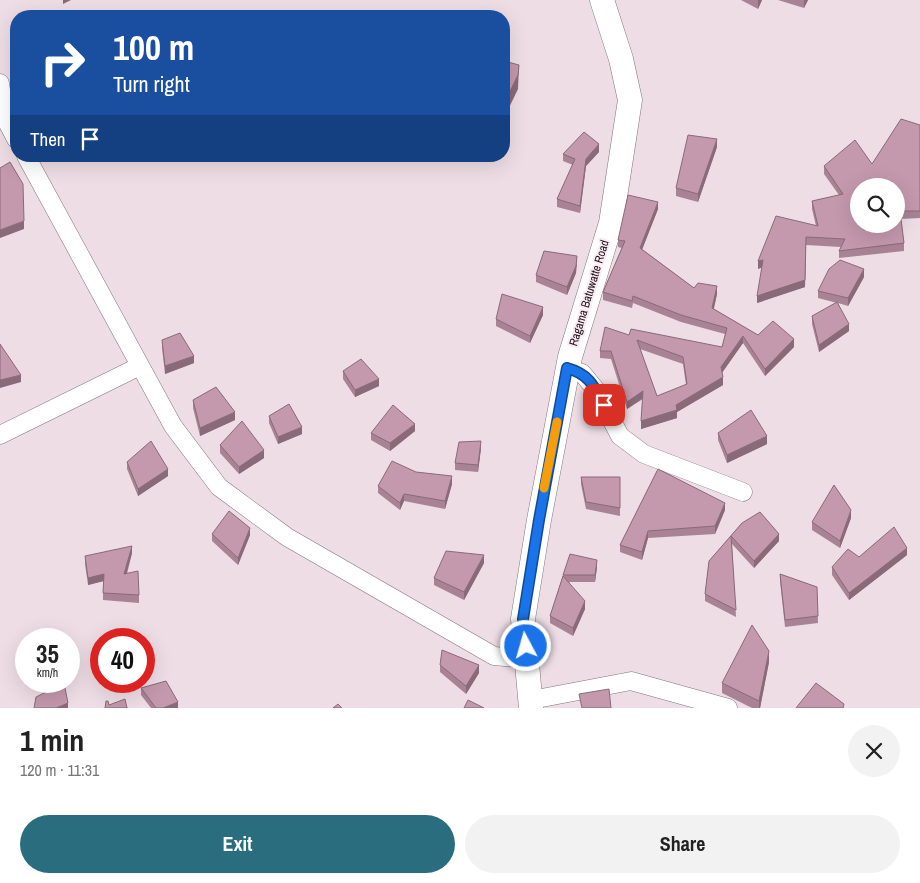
<!DOCTYPE html>
<html lang="en">
<head>
<meta charset="utf-8">
<style>
  body { margin:0; font-family:"Archivo Narrow",sans-serif; background:#f2f2f2; color:#222; height:100vh; display:flex; flex-direction:column; font-size:19px; white-space:nowrap }
  * { box-sizing:border-box; margin:0 }
  p { font-size:16px; color:#767676 }
  .icon { flex:none; width:28px; height:28px; fill:none; stroke:currentColor; stroke-width:2; stroke-linecap:round; stroke-linejoin:round }
  .map { position:relative; height:708px; overflow:hidden }
  .side { display:flex; flex-direction:column; background:#fff; flex:1 }
  .side>* { flex:none }
  .guide { position:absolute; left:10px; top:10px; width:500px; height:152px; border-radius:20px; box-shadow:0 5px 20px #0002; background:#1a4fa0; color:#fff; overflow:hidden }
  .tools { position:absolute; left:850px; top:178px; display:grid; gap:10px }
  .tools a { display:grid; place-items:center; width:55px; height:55px; border-radius:50%; background:#fff; box-shadow:0 5px 20px #0002; font-size:25px }
  .speed { position:absolute; left:15px; top:628px; display:flex; gap:10px; font-size:25px; font-weight:700; text-align:center }
  .speed>* { display:grid; place-content:center; width:65px; height:65px; border-radius:50%; background:#fff; box-shadow:0 5px 20px #0002; line-height:1 }
  .speed small { font-size:12px; font-weight:400 }
  .speed .limit { border:8px solid #d22; background:#fff; color:#111 }
  .pin { position:absolute; display:grid; place-items:center; width:42px; height:42px; color:#fff; margin:-21px; border-radius:10px; box-shadow:0 2px 8px #0006 }
  .me { position:absolute; width:55px; margin:-28px; rotate:354deg; stroke-linejoin:round; filter:drop-shadow(0 0 4px #0008) }
  .turn { display:flex; align-items:center; gap:18px; height:105px; padding:0 20px; font-size:22px }
  .turn .icon { width:65px; height:65px; stroke-width:2.5 }
  .turn b { display:block; font-size:35px; line-height:42px }
  .then { display:flex; align-items:center; height:48px; padding:0 20px; background:#0003; gap:10px; font-size:19px }
  .round { display:grid; place-items:center; flex:none; width:52px; height:52px; border-radius:26px; background:#f2f2f2 }
  .summary { display:flex; align-items:center; justify-content:space-between; height:85px; padding:0 20px }
  h1 { font-size:30px; font-weight:700; line-height:38px }
  .cta { display:flex; gap:10px; margin-top:auto; padding:10px 20px }
  .cta a { flex:1; height:58px; border-radius:30px; background:#2a6d7e; color:#fff; font-size:20px; font-weight:700; line-height:58px; text-align:center }
  .cta a+a { background:#f2f2f2; color:#222 }
  .map>svg:first-child { display:block }
</style>
</head>
<body>
<div class="map">
<svg width="920" height="708" viewBox="0 0 920 708">
  <rect width="100%" height="100%" fill="#eedde5"/>
  <g fill="none" stroke-linecap="round" stroke-linejoin="round">
    <defs>
      <path id="street" d="M0 83 5 118 16 139
        M26 156 173 426 219 487 287 537 494 656 528 659
        M567 368 582 373 596 390 620 436 644 454 743 492
        M0 435 140 366
        M531 700 631 681 728 708"/>
      <path id="secondary" d="M531 708 523 619 539 520 570 357 611 223 630 100 621 59 602 0"/>
    </defs>
    <!-- street casing -->
    <use href="#street" stroke="#84757c" stroke-width="19"/>
    <!-- secondary casing -->
    <use href="#secondary" stroke="#84757c" stroke-width="25"/>
    <!-- street -->
    <use href="#street" stroke="#fff" stroke-width="18"/>
    <!-- secondary -->
    <use href="#secondary" stroke="#fff" stroke-width="24"/>
  </g>
  <!-- wall -->
  <path fill="#a98395" fill-rule="evenodd" d="M741 0H762L758 9Z
    M778 0H808L804 8Z
    M920 125V218L900 219 904 243V251L839 258V251L841 247 806 245 805 287 757 303 762 267 758 269 816 226 812 209V201L839 195 824 174V166L872 164Z
    M717 147 698 202 676 196V188Z
    M599 152 586 166 580 213 557 207V199L573 165 563 161V154Z
    M658 209 642 249 694 288 717 294 714 309 758 335 794 347 765 376 743 343 722 373 723 385 677 412V418L641 429 643 399 627 409 611 359 600 358V351L629 335 722 347 725 334 681 322 633 303 632 308 603 300V292L622 248 618 247V240ZM640 349 683 364 686 385 657 396Z
    M577 264 576 273 567 295 536 282V275Z
    M864 277 848 306 838 303 849 331 819 352 812 324V316L837 303 818 298V291Z
    M543 315 530 343 496 326V319Z
    M162 340 194 363 165 374 162 348Z
    M343 371 379 386 355 397 343 379Z
    M193 400 235 420 200 436 193 408Z
    M269 416 302 434 278 444 269 423Z
    M415 431 390 451 371 440V433Z
    M718 433 767 444 727 463 718 440Z
    M220 445 264 458 239 474 220 453Z
    M481 448 478 472 455 470V463Z
    M127 462 168 476 138 496 127 469Z
    M658 469 725 510 715 534 648 538 642 560 620 552V545Z
    M581 477H620V516L586 509 581 484Z
    M452 484 445 509 404 501 400 510 378 493V486Z
    M851 518 840 548 812 530V522Z
    M742 523 779 541 754 568 732 544 736 617 705 601V594L709 561Z
    M212 534 250 535 238 565 212 541Z
    M132 553 127 574 139 595V603L103 600V581L88 585 85 564V556Z
    M907 555 849 600 832 575V567Z
    M484 563 464 600 434 585V578Z
    M597 567 595 582H569L585 609 573 636 550 623V616L563 575Z
    M780 574 817 587 818 623 785 627 780 581Z
    M769 662 760 708H752L722 693V683Z
    M440 665 479 673 466 694 440 672Z
    M141 688 178 708H151L141 695Z"/>
  <!-- shaded-wall -->
  <path fill="#896a79" d="M63 0H71L63 4Z
    M758 0H762L758 9Z
    M804 0H808L804 8Z
    M519 65 518 89 504 118V104Z
    M717 139V147L698 202V194Z
    M599 144V152L586 166 580 213V206L586 159Z
    M658 202V209L640 255V248Z
    M24 221V229L0 238V230Z
    M806 237 805 287 757 303V296Z
    M577 256 576 273 567 295V287Z
    M763 260V267L758 269V261Z
    M864 269V277L848 306V298Z
    M717 286V294L712 315V308Z
    M543 307V315L530 343V336Z
    M849 324V331L819 352V345Z
    M743 336V343L721 374V367Z
    M794 339V347L765 376V369Z
    M194 356V363L165 374V366Z
    M21 375V382L0 388V380Z
    M723 377V385L677 412V418L641 429V421L676 405Z
    M379 379V386L355 397V390Z
    M643 391V398L627 409V402Z
    M235 412V420L200 436V428Z
    M415 424V431L390 451V443Z
    M302 427V434L278 444V437Z
    M767 436V444L727 463V455Z
    M481 441V448L478 472V465Z
    M264 450V458L239 474V467Z
    M168 469V476L138 496V489Z
    M452 476V484L445 509V501Z
    M404 494V501L400 510V503Z
    M725 503V510L715 534V526Z
    M851 510V518L840 548V541Z
    M250 528V535L238 565V558Z
    M648 531V538L642 560V552Z
    M779 534V541L754 568V561Z
    M132 546V553L124 582V574Z
    M907 548V555L849 600V593Z
    M484 555V563L464 600V592Z
    M597 560V567L595 582V575Z
    M104 574V581L88 585V578Z
    M585 601V609L573 636V628Z
    M769 651V662L760 708H759V701Z
    M479 665V673L466 694V686Z
    M178 702V708H163Z
    M68 703V708H56Z"/>
  <!-- building -->
  <path fill="#c498ad" stroke="#896a79" fill-rule="evenodd" d="M504 61 519 65 518 75 504 104Z
    M901 119 920 125V211H900L904 243 839 251 845 239 806 237 805 280 757 296 763 260 758 261 776 216 818 226 812 201 843 194 824 166 855 140 872 164ZM859 186H896V224H859Z
    M584 132 599 144 586 159 580 206 557 199 575 159 563 154Z
    M688 135 717 139 698 194 676 188Z
    M10 162 23 184 24 221 0 230V168Z
    M628 195 658 202 640 248 694 288 698 283 717 286 712 308 758 335 773 321 794 339 765 369 743 336 721 367 723 377 676 405 677 410 641 421 643 391 627 402 611 351H600L605 327 629 335 631 329 722 347 727 328 681 315 633 296 632 301 603 292 625 241 618 240ZM637 340 683 357 687 384 657 396Z
    M544 251 577 256 576 266 567 287 536 275Z
    M840 260 864 269 848 298 818 291 829 269Z
    M502 294 543 307 530 336 496 319Z
    M837 302 849 324 819 345 812 316Z
    M180 333 194 356 165 366 162 340Z
    M0 344 21 375 0 380Z
    M361 359 379 379 355 390 343 371Z
    M216 387 235 412 200 428 193 400Z
    M289 404 302 427 278 437 269 416Z
    M393 405 415 424 390 443 371 433Z
    M751 410 767 436 727 455 718 433Z
    M242 421 264 450 239 467 220 445Z
    M151 441 168 469 138 489 127 462Z
    M481 441 478 465 455 463 459 442Z
    M392 461 416 472 452 476 445 501 404 494 400 503 378 486Z
    M658 469 725 503 715 526 648 531 642 552 620 545Z
    M581 477H620V508L586 502Z
    M834 485 851 510 840 541 812 522Z
    M229 511 250 528 238 558 212 534Z
    M760 512 779 534 754 561 731 536 736 610 705 594 709 561 742 523Z
    M894 527 907 548 849 593 832 567 848 549 859 557Z
    M132 546 124 574 138 571 139 595 103 593 104 574 88 578 85 556Z
    M446 551 484 555 464 592 434 578Z
    M570 554 597 560 595 575H563Z
    M780 574 817 587 818 616 785 620Z
    M563 576 585 601 573 628 550 616Z
    M752 625 769 651 759 701 722 683Z
    M442 650 479 665 466 686 440 665Z
    M166 681 178 702 163 708H156L141 688Z
    M64 683 68 703 56 708H34L36 697Z
    M816 683 844 704 843 708H796Z
    M609 689 611 708H582L579 694Z
    M125 699 127 708H105L106 701H108L109 705Z
    M468 700 484 708H464Z
    M338 704 342 708H333Z"/>
  <g fill="none" stroke-linecap="round" stroke-linejoin="round">
    <defs>
      <path id="route" d="M526 646 523 619 539 520 567 368C589 374 594 386 604 405"/>
    </defs>
    <!-- route casing -->
    <use href="#route" stroke="#114b97" stroke-width="12"/>
    <!-- route -->
    <use href="#route" stroke="#1a73e8" stroke-width="9"/>
    <!-- slow -->
    <path stroke="#f59e0b" stroke-width="9" d="M544 488 557 422"/>
  </g>
  <g text-anchor="middle" stroke-width="4" stroke-linejoin="round" paint-order="stroke">
    <!-- street labels -->
    <g font-size="12" fill="#1a1417" stroke="#fbeaf2">
      <text transform="translate(589 293) rotate(-73)" y="4">Ragama Batuwatte Road</text>
    </g>
  </g>
</svg>
<div class="tools">
<a><svg class="icon" aria-label="search" viewBox="0 0 24 24"><circle cx="10" cy="10" r="6"/><path d="M15 15l6 6"/></svg></a>
</div>
<div class="speed"><div>35<small>km/h</small></div><div class="limit">40</div></div>
<div class="pin" style="left:604px;top:405px;background:#d93025"><svg class="icon" aria-label="arrive" viewBox="0 0 24 24"><path d="M6 21V4h12l-3 4 3 4H6"/></svg></div>
<svg class="me" style="left:526px;top:646px" viewBox="-20 -20 40 40"><circle r="17" fill="#1a73e8" stroke="#fff" stroke-width="3"/><path d="M0-11L8 9 0 5-8 9z" fill="#fff"/></svg>
<div class="guide">
<div class="turn"><svg class="icon" aria-label="right" viewBox="0 0 24 24"><path d="M7 20v-9h11M14 6l5 5-5 5"/></svg><div><b>100 m</b>Turn right</div></div>
<div class="then">Then<svg class="icon" aria-label="arrive" viewBox="0 0 24 24"><path d="M6 21V4h12l-3 4 3 4H6"/></svg></div>
</div>
</div>
<section class="side">
<div class="summary"><div><h1>1 min</h1><p>120 m · 11:31</p></div><a class="round"><svg class="icon" aria-label="close" viewBox="0 0 24 24"><path d="M6 6l12 12M18 6L6 18"/></svg></a></div>
<div class="cta"><a>Exit</a><a>Share</a></div>
</section>
</body>
</html>
